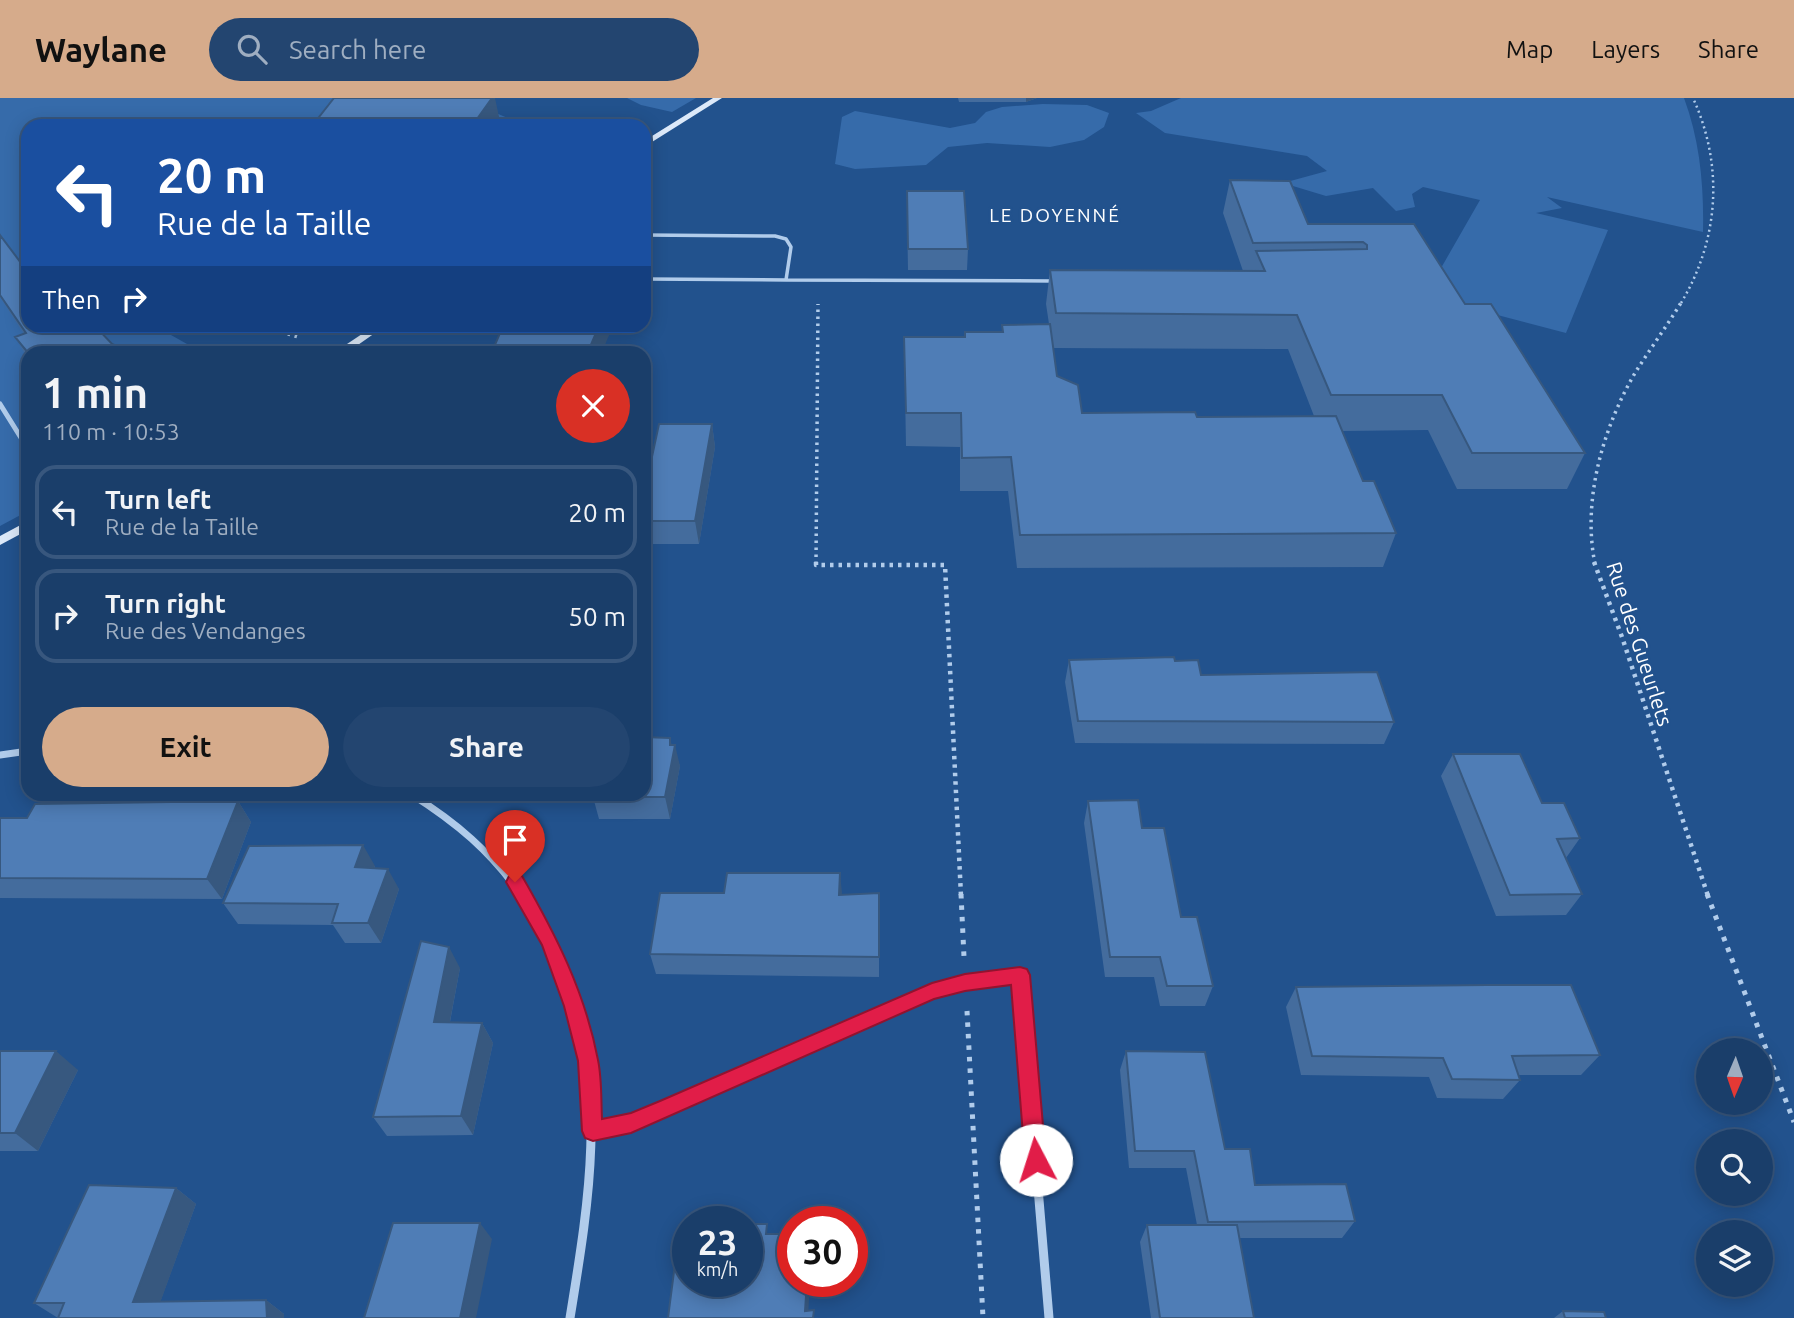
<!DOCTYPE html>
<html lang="en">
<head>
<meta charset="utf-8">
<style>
  body { margin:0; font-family:Ubuntu,sans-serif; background:#234570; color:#f1f3f6; height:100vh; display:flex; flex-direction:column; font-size:26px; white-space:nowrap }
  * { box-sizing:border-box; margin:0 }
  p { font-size:23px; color:#9faec1 }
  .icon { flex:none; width:38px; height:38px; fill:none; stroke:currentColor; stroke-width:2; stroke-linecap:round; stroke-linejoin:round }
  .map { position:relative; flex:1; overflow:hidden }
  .details { position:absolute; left:21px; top:248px; width:630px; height:455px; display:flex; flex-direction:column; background:#1a3e6a; border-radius:21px; box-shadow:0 4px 18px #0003,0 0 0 2px #38577e }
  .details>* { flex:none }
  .banner { position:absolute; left:21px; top:21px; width:630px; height:214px; border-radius:21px; box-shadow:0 4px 18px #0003,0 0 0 2px #38577e; background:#1a4fa0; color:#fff; overflow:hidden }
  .needle { width:46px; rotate:182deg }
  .fabs { position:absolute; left:1696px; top:940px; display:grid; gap:14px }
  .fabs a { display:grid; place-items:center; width:77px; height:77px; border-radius:50%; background:#1a3e6a; box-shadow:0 4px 18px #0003,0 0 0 2px #38577e; font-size:35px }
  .speed { position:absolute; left:672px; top:1108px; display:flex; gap:14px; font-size:35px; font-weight:700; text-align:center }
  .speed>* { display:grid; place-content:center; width:91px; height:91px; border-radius:50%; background:#1a3e6a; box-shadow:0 4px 18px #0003,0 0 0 2px #38577e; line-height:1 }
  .speed small { font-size:18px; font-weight:400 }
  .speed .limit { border:10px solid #d22; background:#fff; color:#111 }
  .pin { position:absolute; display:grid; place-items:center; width:60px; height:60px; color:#fff; margin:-72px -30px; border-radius:50% 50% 50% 0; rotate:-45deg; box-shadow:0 0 7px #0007 }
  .pin .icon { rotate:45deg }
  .me { position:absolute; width:77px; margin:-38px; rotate:355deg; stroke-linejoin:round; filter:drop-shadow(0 0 5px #0008) }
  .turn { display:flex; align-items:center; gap:24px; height:147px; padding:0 21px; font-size:32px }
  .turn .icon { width:91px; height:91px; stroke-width:2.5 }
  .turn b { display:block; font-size:49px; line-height:60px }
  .then { display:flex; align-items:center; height:66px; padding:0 21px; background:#0003; gap:14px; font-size:26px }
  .round { display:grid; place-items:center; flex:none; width:74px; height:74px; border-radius:37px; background:#234570 }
  .summary { display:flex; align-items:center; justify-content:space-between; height:119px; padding:0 21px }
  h1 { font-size:42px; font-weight:600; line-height:52px }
  .button { display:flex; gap:14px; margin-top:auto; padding:14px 21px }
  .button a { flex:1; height:80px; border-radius:42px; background:#d6ab8b; color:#111; font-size:28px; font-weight:600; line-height:80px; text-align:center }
  .button a+a { background:#234570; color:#f1f3f6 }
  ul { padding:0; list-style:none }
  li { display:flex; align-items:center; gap:21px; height:94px; margin:0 14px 10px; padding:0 7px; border:4px solid #38577e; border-radius:21px }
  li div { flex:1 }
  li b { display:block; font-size:26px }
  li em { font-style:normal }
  header { display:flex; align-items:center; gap:42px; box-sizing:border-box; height:98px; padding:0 35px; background:#d6ab8b; color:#111 }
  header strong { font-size:33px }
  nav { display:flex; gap:38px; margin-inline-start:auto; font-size:24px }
  .search { width:490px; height:63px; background:#234570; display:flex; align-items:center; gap:18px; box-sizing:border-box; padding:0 24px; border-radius:38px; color:#9faec1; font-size:26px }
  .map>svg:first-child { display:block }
</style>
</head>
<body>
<header>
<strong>Waylane</strong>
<div class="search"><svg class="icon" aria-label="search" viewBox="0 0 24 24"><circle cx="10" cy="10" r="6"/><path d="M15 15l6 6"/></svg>Search here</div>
<nav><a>Map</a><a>Layers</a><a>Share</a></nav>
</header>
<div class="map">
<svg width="1794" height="1220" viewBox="0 0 1794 1220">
  <rect width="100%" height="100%" fill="#22528d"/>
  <!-- green -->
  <path fill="#366baa" d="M0 0H461L526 28H28V228H155L203 255 28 256V413L0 428Z
    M627 0H696L672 14 641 7Z
    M1181 0H1684C1700 43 1704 88 1703 134L1547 99 1562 110 1536 115 1608 132 1566 235 1425 198 1480 102 1423 89 1412 96 1415 109 1396 113 1373 90 1326 98 1283 85 1327 73 1307 58 1165 35 1136 15 1151 13Z
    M1043 6 1087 7 1109 15 1104 29 1084 42 1050 49 987 45 948 49 926 67 855 71 835 66 842 19 855 13 950 30 975 25 986 14 1002 9Z"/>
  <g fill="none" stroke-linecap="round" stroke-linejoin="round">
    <!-- path-far3 -->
    <path stroke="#b1cceb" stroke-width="2.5" stroke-dasharray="2 3.5" stroke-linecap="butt" d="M1681 205C1719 142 1724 68 1693 0"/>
    <!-- path-far2 -->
    <path stroke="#b1cceb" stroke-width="3.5" stroke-dasharray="2.5 4.5" stroke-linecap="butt" d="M261 228 298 239
      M816 466 818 206
      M1595 466C1582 402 1603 330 1635 275 1650 251 1667 228 1682 203"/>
    <!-- path-far1 -->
    <path stroke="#b1cceb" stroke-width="4.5" stroke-dasharray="3.5 5" stroke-linecap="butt" d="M816 464V467H945L961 798
      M1594 464 1622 539 1708 798"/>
    <!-- path -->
    <path stroke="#b1cceb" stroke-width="5" stroke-dasharray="4.5 7" stroke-linecap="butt" d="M961 796 964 859
      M1707 796 1794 1024
      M967 913 983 1220"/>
    <!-- lane -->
    <path stroke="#b1cceb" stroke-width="3.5" d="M644 137 775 138 786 141 791 149 786 182 644 181
      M786 182 1053 183"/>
    <!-- street-far2 -->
    <path stroke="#b1cceb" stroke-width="5" d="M350 249 370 250 380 256
      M0 306 28 351"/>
    <!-- street-far1 -->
    <path stroke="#b1cceb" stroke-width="7" d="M0 657 28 653
      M411 696C457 725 490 753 522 798"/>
    <!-- street -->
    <path stroke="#b1cceb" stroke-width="9" d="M521 796C539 825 555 854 567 886 608 996 588 1109 570 1220
      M593 1033 631 1025 932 894 965 885 1020 877 1049 1220"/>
    <!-- secondary -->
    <path fill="#dce9f9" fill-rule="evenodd" d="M713 0H722L644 49V43Z
      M374 228H385L345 256H332Z
      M28 423V432L0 447V438Z"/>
  </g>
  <!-- wall -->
  <path fill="#446c9d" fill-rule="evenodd" d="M958 0H1037L1026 4H959Z
    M1230 82 1308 126H1414L1465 206 1585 355 1567 391H1457L1428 332 1342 333 1363 383 1396 435 1383 469 1017 470 1008 393H960V349L906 348 904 239H965L1002 234V227L1049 226 1046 206 1050 172 1243 173 1223 115ZM1053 250 1288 251 1314 318 1197 319 1082 315 1057 278Z
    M907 114 968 151 967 172H908Z
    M0 137 21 165 112 246 136 256H28V261L15 239 24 236 0 199Z
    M712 326 715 349 699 446H644V396Z
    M1069 562 1175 563 1201 577 1394 624 1384 646 1075 645 1065 584Z
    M672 647 680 668 670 721H599L593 699Z
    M1453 656 1542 705 1580 740 1566 760 1582 796 1566 817 1496 818 1441 678Z
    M238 703 251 724 222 801 0 800V720H27Z
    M1088 703 1142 730 1181 819 1213 888 1205 908H1160L1154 879H1105L1084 725Z
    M375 768V770L399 791 381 845H345L333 827 238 826 223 805Z
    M879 795V879L656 876 650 856 842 797Z
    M460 870 450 924 482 925 493 945 473 1037 387 1038 373 1019Z
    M1296 889 1600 957 1581 977H1518L1520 982 1503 1001 1437 1000 1429 979 1301 977 1286 909Z
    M0 953 78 972 38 1053H0Z
    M1126 953 1225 1051 1255 1087 1355 1123 1342 1140H1239L1254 1220H1151L1140 1144 1147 1127H1197L1186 1070H1129L1120 972Z
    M176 1090 196 1106 160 1204 266 1202 284 1216V1220H58L34 1205Z
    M1563 1213 1606 1220H1554Z"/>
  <!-- shaded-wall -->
  <path fill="#37587f" d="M492 0H495L501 28H472Z
    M1026 0H1037L1026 4Z
    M599 228H613L601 256H587Z
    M712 326 715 349 699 446 695 423Z
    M670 640 674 656 675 647 680 668 670 721 665 699Z
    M238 703 251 724 222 801 207 781Z
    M363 747 375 768 367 790 355 769Z
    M388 771 399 791 381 845 368 825Z
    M840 775 842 795 841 817 839 797Z
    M449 849 460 870 446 944 434 924Z
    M482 925 493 945 473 1037 461 1018Z
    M56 953 78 972 38 1053 15 1035Z
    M176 1090 196 1106 155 1219 133 1204Z
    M480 1125 492 1141 476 1220H460Z
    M807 1183H810L808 1220 805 1213Z
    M266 1202 284 1216V1220H267Z"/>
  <!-- building -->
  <path fill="#4f7db6" stroke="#37587f" stroke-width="2" d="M334 0H492L472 28H312Z
    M1230 82 1290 83 1308 126H1414L1465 206H1491L1585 355H1472L1442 297H1331L1297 217 1056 215 1050 172 1265 173 1256 153 1367 151V147L1363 144 1253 145Z
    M907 93H964L968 151H908Z
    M0 137 21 165 28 163V228H95L112 246 136 256H29L15 239 26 235 0 197Z
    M1050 226 1057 278 1078 287 1082 315 1195 314 1197 319 1336 318 1363 383H1374L1396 435 1020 437 1011 359 962 360 961 315H906L904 239H965V234H1003L1002 227Z
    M503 228H599L587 256H491Z
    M659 326H712L695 423H644V396Z
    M1174 559 1175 563 1198 562 1201 577 1377 574 1394 624 1078 623 1069 562Z
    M644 639 670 640V647H675L665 699H593V696H644Z
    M1453 656H1520L1542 705H1564L1580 740 1557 741 1582 796 1510 797Z
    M1138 702 1142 730H1164L1181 819H1197L1213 888H1167L1160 859H1110L1088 703Z
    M238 703 207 781 0 780V720H27L35 706Z
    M363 747 355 769 388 771 368 825H332L338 806 223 805 249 748Z
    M727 775H840L839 797 879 795V859L650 856 660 795H724Z
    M421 843 449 849 434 924 482 925 461 1018 373 1019Z
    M1487 887H1571L1600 957 1512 958 1520 982 1452 981 1443 960 1312 958 1296 889Z
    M0 953H56L15 1035H0Z
    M1126 953 1205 954 1225 1051H1250L1255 1087 1346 1086 1355 1123 1208 1124 1194 1053H1135Z
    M89 1087 176 1090 133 1204 266 1202 267 1220H58L64 1205H34Z
    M393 1125H480L460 1220H364Z
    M747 1126H767L766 1136H793V1183H807L805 1213 814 1212 813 1220H668L680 1127H688V1183H747Z
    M1147 1127H1237L1254 1220H1160Z
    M1563 1213 1604 1214 1606 1220H1565Z"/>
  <!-- route -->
  <path fill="#e11d48" stroke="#92132f" stroke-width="2" d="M515 776 522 778C556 837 585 894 598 962 602 981 601 1001 602 1021L631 1015 660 1003 932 885 965 876 1020 869 1027 871 1030 877 1046 1062 1043 1069 1036 1072 1028 1069 1025 1062 1011 887 965 893 934 901 631 1035 593 1043 585 1040 582 1033 578 963 564 908 542 847 506 784 509 778Z"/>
  <g text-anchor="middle" stroke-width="5" stroke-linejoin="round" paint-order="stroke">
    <!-- far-neighbourhood labels -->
    <g font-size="19" letter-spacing="2" fill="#fff" stroke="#22528d">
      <text x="1055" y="124">LE DOYENNÉ</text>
    </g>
    <!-- street labels -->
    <g font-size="21" fill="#fff" stroke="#22528d">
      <text transform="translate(1639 546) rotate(72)" y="7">Rue des Gueurlets</text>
    </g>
  </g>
</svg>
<div class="fabs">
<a><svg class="needle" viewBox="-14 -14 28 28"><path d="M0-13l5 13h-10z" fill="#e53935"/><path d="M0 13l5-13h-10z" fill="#9faec1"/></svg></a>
<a><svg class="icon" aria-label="search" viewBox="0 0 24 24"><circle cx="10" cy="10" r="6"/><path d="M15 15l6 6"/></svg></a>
<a><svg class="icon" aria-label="layers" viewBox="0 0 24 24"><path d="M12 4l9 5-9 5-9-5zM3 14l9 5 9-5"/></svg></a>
</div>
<div class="speed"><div>23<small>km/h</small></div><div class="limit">30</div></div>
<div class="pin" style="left:515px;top:784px;background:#d93025"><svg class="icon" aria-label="arrive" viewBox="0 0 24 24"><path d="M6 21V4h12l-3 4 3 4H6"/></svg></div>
<svg class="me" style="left:1036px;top:1062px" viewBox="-20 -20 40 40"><circle r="19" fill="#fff"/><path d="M0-13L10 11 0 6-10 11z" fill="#e11d48"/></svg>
<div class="banner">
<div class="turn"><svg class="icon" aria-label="left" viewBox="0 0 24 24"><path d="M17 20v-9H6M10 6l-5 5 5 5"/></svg><div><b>20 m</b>Rue de la Taille</div></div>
<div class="then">Then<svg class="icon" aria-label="right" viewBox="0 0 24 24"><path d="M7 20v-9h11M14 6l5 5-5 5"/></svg></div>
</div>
<section class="details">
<div class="summary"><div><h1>1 min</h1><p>110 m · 10:53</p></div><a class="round" style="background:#d93025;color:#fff"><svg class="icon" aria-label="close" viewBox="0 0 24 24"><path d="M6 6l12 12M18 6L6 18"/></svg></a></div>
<ul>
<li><svg class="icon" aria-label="left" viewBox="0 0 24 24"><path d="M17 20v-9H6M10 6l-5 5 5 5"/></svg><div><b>Turn left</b><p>Rue de la Taille</p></div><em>20 m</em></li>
<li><svg class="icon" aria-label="right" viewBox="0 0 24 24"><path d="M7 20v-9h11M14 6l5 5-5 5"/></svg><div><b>Turn right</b><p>Rue des Vendanges</p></div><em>50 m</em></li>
</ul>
<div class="button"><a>Exit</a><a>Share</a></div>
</section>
</div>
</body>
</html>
